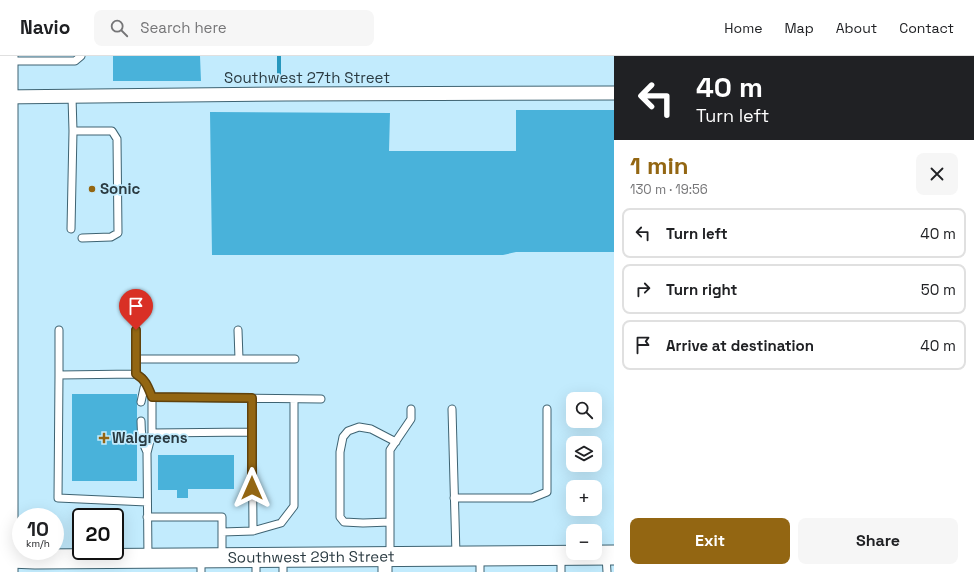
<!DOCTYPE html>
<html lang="en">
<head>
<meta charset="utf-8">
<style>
  body { margin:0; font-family:"Space Grotesk",sans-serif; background:#f6f6f6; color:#202124; height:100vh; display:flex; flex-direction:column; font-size:15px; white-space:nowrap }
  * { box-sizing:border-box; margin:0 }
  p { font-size:13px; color:#757577 }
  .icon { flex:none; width:22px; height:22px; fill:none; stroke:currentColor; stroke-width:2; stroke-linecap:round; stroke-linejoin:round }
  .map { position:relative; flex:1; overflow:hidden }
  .panel { display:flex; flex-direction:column; background:#fff; width:360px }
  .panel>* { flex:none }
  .banner { background:#202124; color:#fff; overflow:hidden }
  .controls { position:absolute; left:566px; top:336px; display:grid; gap:8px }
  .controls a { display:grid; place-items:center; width:36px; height:36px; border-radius:8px; background:#fff; box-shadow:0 4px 16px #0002; font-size:20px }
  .speed { position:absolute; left:12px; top:452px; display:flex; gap:8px; font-size:20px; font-weight:700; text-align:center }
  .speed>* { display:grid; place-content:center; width:52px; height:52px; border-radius:50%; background:#fff; box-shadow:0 4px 16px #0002; line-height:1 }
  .speed small { font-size:10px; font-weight:400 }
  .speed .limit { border:2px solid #111; border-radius:6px; background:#fff; color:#111 }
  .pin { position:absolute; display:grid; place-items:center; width:34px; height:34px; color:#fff; margin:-41px -17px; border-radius:50% 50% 50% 0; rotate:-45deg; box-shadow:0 0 4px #0007 }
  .pin .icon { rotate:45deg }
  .me { position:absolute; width:44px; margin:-22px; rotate:0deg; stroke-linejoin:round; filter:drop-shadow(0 0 3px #0008) }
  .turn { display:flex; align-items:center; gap:14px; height:84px; padding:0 16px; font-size:18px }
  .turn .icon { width:52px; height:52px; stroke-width:2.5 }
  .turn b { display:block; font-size:28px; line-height:34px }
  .round { display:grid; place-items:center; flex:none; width:42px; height:42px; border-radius:8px; background:#f6f6f6 }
  .summary { display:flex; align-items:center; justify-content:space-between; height:68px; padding:0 16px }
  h1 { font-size:24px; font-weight:800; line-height:30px; color:#936612 }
  .cta { display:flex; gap:8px; margin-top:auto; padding:8px 16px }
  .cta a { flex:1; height:46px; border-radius:8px; background:#936612; color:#fff; font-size:16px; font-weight:800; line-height:46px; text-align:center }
  .cta a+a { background:#f6f6f6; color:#202124 }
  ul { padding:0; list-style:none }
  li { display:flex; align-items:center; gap:12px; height:50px; margin:0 8px 6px; padding:0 8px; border:2px solid #e0e0e0; border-radius:8px }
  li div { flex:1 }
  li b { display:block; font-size:15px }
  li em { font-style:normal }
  header { display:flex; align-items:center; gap:24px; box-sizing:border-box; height:56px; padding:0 20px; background:#fff; border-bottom:1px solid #e0e0e0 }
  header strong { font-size:19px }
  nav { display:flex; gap:22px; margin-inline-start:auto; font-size:14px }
  .search { width:280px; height:36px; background:#f6f6f6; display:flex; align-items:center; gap:10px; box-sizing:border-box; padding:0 14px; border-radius:8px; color:#757577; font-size:15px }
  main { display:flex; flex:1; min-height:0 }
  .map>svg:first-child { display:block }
</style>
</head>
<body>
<header>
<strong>Navio</strong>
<div class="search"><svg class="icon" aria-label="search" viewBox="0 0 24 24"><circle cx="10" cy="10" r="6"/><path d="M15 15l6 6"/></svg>Search here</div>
<nav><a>Home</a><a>Map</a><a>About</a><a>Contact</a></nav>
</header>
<main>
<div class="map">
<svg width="614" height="516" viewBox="0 0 614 516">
  <rect width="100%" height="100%" fill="#c2ebfd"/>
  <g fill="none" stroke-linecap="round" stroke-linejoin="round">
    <!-- stream -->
    <path stroke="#2697bd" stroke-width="4" d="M279 0V24"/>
  </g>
  <!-- building -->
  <path fill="#49b2da" d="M113 0H200L201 25H113Z
    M516 54H614V196H516L503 199H212L210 56 390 57 389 95H516Z
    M72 338H137V425H72Z
    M158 399H234V433H188V442H177V434H158Z"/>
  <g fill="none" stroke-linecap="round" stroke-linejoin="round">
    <defs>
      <path id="lane" d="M9 5H75L81 0
        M73 75H112L117 83 118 177 111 181 82 182
        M71 173 73 75 72 41
        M59 274V319
        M238 274 239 303
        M136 303H295
        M136 318V274
        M152 341 321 343
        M252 342 253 475 281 467 294 450V343
        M141 346 144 332 146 328
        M452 353 456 499
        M141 365C141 376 142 387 147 396
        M152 377 252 376
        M454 442H532L547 436V353
        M147 446 58 442 59 319 136 318 142 322 146 328 152 341V377L147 397 148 502
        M147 461H222V500
        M390 466 363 467 344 466 340 461V396L343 381 348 375 359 371 371 373 396 386
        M222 476 253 475
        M390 500V394L411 363V353
        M480 500V516
        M561 500V516
        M606 500 607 516
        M201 502V516
        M256 502V516
        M283 502V516"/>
      <path id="street" d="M0 41 285 38 614 37
        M385 501V516"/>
      <g id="secondary">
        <path d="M8 0V516"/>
        <path id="s1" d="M0 498 9 502 35 503 614 499"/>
      </g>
    </defs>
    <!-- lane casing -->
    <use href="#lane" stroke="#3e6372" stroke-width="9"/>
    <!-- street casing -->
    <use href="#street" stroke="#3e6372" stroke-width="15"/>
    <!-- secondary casing -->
    <use href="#secondary" stroke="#3e6372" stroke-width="21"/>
    <!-- lane -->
    <use href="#lane" stroke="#fff" stroke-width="7"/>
    <!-- street -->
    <use href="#street" stroke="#fff" stroke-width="13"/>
    <!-- secondary -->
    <use href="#secondary" stroke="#fff" stroke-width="19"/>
  </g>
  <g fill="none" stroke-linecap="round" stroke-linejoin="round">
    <defs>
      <path id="route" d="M136 274V318C146 324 148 331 152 341L252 342V432"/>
    </defs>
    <!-- route casing -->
    <use href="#route" stroke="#60420c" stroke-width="10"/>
    <!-- route -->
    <use href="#route" stroke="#936612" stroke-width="7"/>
  </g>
  <!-- markers -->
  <g fill="#936612" stroke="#c2ebfd" stroke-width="1.5">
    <circle cx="92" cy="133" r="4"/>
    <path d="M102 376h4v4h4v4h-4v4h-4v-4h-4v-4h4z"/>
  </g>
  <g text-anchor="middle" stroke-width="3.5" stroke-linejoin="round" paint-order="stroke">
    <!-- street labels -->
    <g font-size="15" fill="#2a3a41" stroke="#c2ebfd">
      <text x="307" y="27">Southwest 27th Street</text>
      <text dy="5" stroke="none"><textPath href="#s1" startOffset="312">Southwest 29th Street</textPath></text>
    </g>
    <!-- poi labels -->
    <g font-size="15" font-weight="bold" fill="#2a3a41" stroke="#c2ebfd" text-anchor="start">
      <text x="100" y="138">Sonic</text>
      <text x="112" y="387">Walgreens</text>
    </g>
  </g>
</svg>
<div class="controls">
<a><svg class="icon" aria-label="search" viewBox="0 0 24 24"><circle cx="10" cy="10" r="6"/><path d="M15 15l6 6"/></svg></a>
<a><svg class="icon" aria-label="layers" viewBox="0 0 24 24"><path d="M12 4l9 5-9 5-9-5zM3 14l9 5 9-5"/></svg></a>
<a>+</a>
<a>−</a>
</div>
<div class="speed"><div>10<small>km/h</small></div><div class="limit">20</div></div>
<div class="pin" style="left:136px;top:274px;background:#d93025"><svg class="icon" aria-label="arrive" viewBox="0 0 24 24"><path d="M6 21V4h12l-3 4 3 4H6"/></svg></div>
<svg class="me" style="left:252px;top:432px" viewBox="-20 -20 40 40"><path d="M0-17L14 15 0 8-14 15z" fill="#936612" stroke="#fff" stroke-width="4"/></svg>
</div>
<section class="panel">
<div class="banner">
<div class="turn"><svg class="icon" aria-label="left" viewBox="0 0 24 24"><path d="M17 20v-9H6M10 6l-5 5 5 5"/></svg><div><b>40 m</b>Turn left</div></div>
</div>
<div class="summary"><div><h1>1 min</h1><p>130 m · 19:56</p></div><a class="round"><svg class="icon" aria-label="close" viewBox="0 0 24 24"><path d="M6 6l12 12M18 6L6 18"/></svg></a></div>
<ul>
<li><svg class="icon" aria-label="left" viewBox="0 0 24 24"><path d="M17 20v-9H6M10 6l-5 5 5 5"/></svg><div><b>Turn left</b></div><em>40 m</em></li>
<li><svg class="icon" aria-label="right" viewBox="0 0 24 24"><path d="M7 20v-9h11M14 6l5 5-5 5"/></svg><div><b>Turn right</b></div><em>50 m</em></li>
<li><svg class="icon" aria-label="arrive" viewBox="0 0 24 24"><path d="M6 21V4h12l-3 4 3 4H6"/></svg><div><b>Arrive at destination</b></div><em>40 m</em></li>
</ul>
<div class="cta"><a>Exit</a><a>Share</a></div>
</section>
</main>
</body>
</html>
